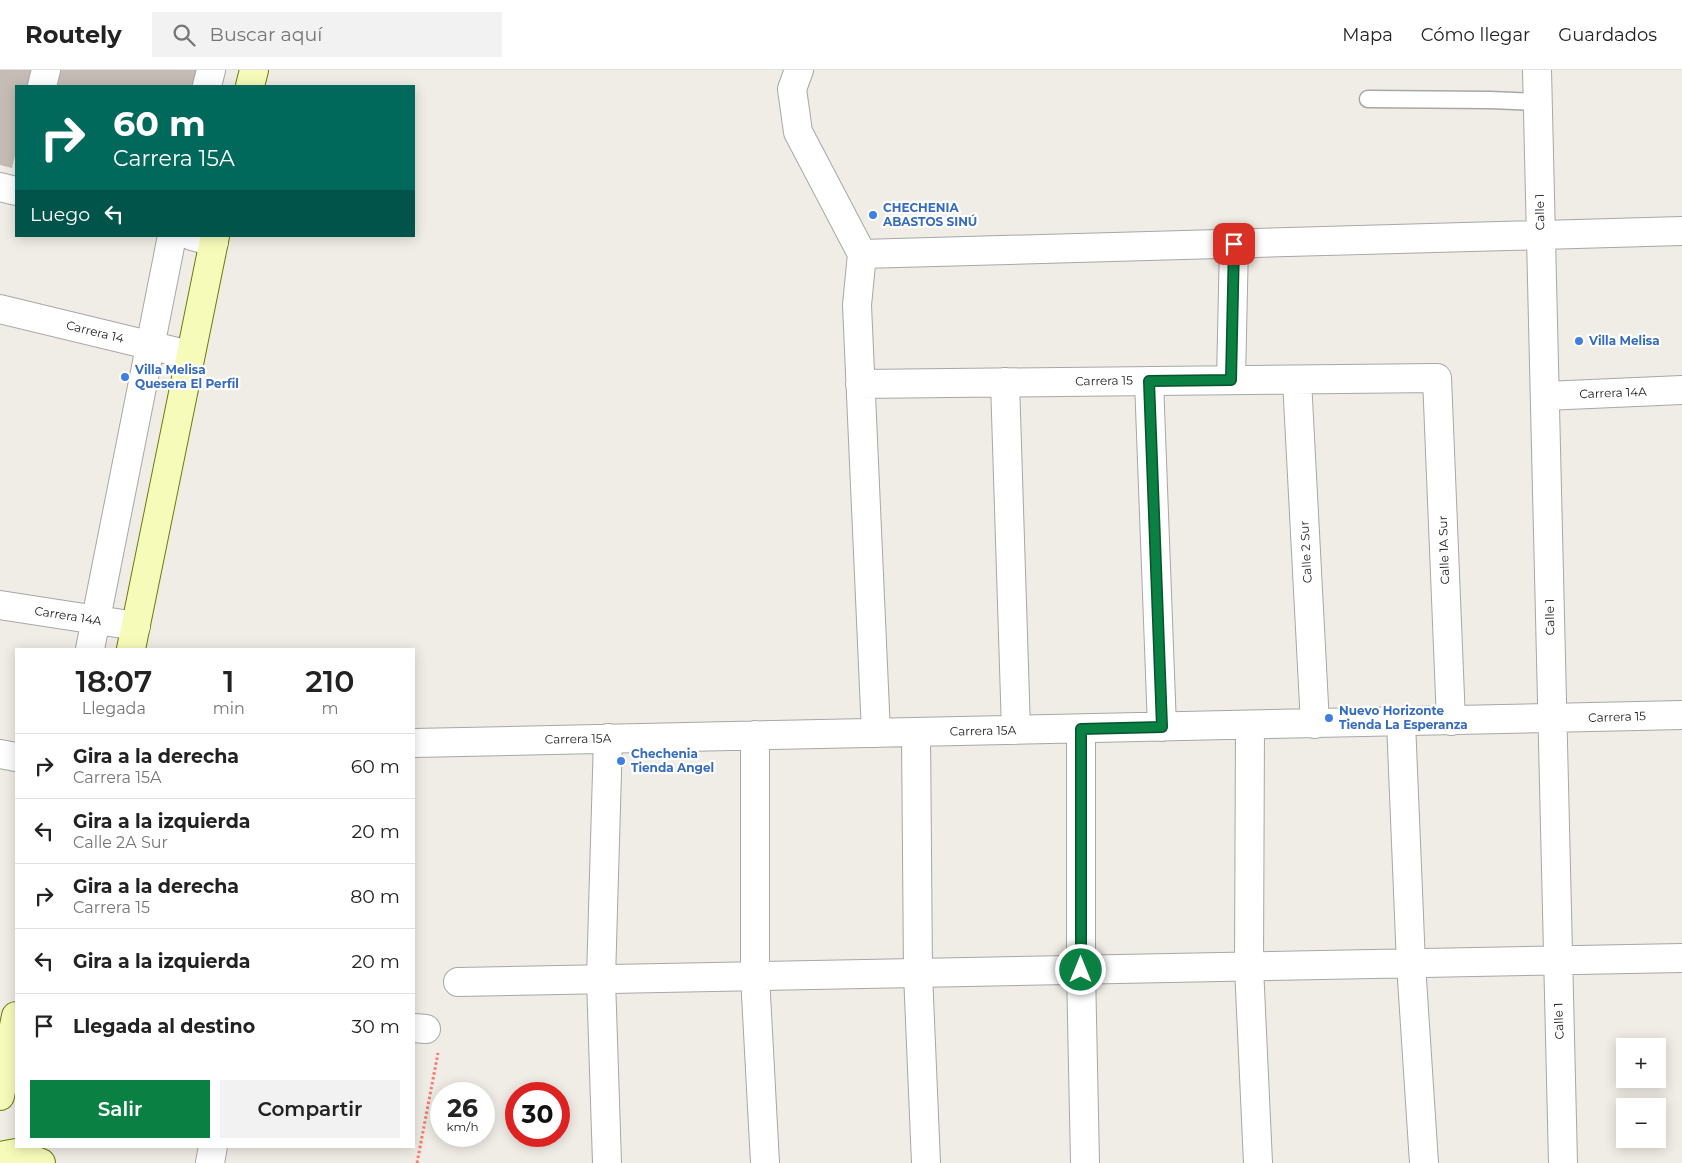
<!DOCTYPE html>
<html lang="es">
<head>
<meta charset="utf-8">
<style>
  body { margin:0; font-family:Montserrat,sans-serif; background:#f2f2f2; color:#222; height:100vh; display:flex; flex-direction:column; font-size:19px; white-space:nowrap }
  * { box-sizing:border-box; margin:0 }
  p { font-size:16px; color:#767676 }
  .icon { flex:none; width:28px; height:28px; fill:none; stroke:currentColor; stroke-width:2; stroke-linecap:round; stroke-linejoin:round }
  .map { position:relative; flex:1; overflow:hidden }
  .details { position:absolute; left:15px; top:578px; width:400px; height:500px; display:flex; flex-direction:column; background:#fff; border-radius:0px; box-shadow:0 2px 12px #0003 }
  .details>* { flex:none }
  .hud { position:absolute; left:15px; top:15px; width:400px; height:152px; border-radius:0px; box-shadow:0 2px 12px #0003; background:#00695c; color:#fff; overflow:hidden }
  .fabs { position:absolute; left:1616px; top:968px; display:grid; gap:10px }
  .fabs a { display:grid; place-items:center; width:50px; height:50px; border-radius:0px; background:#fff; box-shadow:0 2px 12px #0003; font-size:25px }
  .speed { position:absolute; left:430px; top:1012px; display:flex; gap:10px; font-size:25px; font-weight:700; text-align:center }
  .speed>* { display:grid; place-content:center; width:65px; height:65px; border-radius:50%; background:#fff; box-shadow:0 2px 12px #0003; line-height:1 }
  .speed small { font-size:12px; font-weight:400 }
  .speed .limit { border:8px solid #d22; background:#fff; color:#111 }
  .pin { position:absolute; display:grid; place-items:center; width:42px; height:42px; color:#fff; margin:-21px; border-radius:10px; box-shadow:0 2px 8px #0006 }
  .me { position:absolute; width:55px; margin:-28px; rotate:0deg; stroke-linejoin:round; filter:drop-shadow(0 0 4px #0008) }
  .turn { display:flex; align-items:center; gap:18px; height:105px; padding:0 15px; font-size:22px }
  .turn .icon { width:65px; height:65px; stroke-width:2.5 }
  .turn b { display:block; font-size:35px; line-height:42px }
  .then { display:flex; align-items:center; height:48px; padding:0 15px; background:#0003; gap:10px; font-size:19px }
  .eta { display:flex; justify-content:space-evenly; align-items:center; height:85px; text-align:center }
  .eta b { font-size:30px; font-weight:600; line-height:35px }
  .button { display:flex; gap:10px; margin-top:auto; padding:10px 15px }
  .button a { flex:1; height:58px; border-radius:0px; background:#0b8043; color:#fff; font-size:20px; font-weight:600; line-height:58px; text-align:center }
  .button a+a { background:#f2f2f2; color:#222 }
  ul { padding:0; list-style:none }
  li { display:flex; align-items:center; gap:15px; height:65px; padding:0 15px; border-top:1px solid #e0e0e0 }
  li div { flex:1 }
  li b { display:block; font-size:19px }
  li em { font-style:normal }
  header { display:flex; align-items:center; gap:30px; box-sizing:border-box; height:70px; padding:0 25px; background:#fff; border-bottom:1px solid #e0e0e0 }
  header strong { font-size:24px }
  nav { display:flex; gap:28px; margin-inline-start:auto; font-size:18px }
  .search { width:350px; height:45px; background:#f2f2f2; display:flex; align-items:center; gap:12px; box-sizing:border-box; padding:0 18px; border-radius:0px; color:#767676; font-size:19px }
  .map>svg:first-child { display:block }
</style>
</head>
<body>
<header>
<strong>Routely</strong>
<div class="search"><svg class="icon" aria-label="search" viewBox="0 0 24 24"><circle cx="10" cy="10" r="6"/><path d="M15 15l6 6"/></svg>Buscar aquí</div>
<nav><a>Mapa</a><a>Cómo llegar</a><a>Guardados</a></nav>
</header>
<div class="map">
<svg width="1682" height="1093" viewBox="0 0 1682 1093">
  <rect width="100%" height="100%" fill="#f0ede6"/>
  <!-- building -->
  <path fill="#c5bdb5" d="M0 0H35L31 16H16V81L12 98 0 95Z
    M61 0H199L195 16H57Z"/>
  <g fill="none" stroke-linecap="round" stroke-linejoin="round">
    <defs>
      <path id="lane" d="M1368 29 1490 30 1538 32"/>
      <path id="street" d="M799 0 792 19 798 62 862 184 857 235 876 663
        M1537 0 1563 1093
        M42 16 46 0
        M207 16 211 0
        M0 117 16 121
        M192 166 214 172
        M862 184 1682 161
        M0 239 190 285
        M1231 310 1234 174
        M1297 310 1315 654
        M1149 311 1162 657
        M1005 312 1016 660
        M860 314 1437 308 1451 651
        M1545 326 1682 320
        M0 535 136 556
        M90 579 172 166
        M1401 652 1411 894 1424 1093
        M1250 655 1249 897 1258 1093
        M1081 659V900L1085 1093
        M916 662 918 903 926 1093
        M755 665V906L765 1093
        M414 673 1682 645
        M0 684 16 687
        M458 912 1682 888
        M414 958 426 959
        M210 1093 213 1076
        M607 1093 601 909 608 668"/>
      <path id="secondary" d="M250 16 254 0
        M131 579 215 166
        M0 1026 16 946
        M0 1086 16 1083 41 1093"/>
    </defs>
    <!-- lane casing -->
    <use href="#lane" stroke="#a7a7a7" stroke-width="19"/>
    <!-- street casing -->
    <use href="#street" stroke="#a7a7a7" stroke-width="30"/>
    <!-- secondary casing -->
    <use href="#secondary" stroke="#6d7b03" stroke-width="30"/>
    <!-- path -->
    <path stroke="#fc7a6b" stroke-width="3" stroke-dasharray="2.5 2.5" stroke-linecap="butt" d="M417 1093 438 983"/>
    <!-- lane -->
    <use href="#lane" stroke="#fff" stroke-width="16"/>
    <!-- street -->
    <use href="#street" stroke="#fff" stroke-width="28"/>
    <!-- secondary -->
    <use href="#secondary" stroke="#f7fbb9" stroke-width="28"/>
  </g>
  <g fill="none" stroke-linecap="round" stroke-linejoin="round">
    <defs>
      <path id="route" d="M1081 900V659L1162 657 1149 311 1231 310 1234 174"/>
    </defs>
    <!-- route casing -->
    <use href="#route" stroke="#07532c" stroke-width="12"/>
    <!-- route -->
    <use href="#route" stroke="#0b8043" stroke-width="9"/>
  </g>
  <!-- markers -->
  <g fill="#3f7fe0" stroke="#fff" stroke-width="2">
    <circle cx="873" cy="145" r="5"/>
    <circle cx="1579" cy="271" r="5"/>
    <circle cx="125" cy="307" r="5"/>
    <circle cx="1329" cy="648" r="5"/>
    <circle cx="621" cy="691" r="5"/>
  </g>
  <g text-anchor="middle" stroke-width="4.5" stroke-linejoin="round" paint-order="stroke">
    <!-- shop labels -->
    <g font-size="12" font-weight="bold" fill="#366cbe" stroke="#fff" text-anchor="start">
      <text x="883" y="142">CHECHENIA<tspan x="883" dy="14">ABASTOS SINÚ</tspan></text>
      <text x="1589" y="275">Villa Melisa</text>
      <text x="135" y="304">Villa Melisa<tspan x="135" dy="14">Quesera El Perfil</tspan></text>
      <text x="1339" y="645">Nuevo Horizonte<tspan x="1339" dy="14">Tienda La Esperanza</tspan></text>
      <text x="631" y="688">Chechenia<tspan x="631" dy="14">Tienda Angel</tspan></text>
    </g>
    <!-- street labels -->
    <g font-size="12" fill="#202020" stroke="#fff">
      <text transform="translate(1540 142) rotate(-91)" y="4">Calle 1</text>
      <text transform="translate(95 262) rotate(14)" y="4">Carrera 14</text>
      <text transform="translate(1104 311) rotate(-1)" y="4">Carrera 15</text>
      <text transform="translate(1613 323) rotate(-2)" y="4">Carrera 14A</text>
      <text transform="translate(1444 480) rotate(-92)" y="4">Calle 1A Sur</text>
      <text transform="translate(1306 482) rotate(-93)" y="4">Calle 2 Sur</text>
      <text transform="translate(68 546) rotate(9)" y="4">Carrera 14A</text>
      <text transform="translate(1550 547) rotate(-91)" y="4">Calle 1</text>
      <text transform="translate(1617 647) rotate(-2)" y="4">Carrera 15</text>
      <text transform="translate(983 661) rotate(-1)" y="4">Carrera 15A</text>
      <text transform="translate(578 669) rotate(-1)" y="4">Carrera 15A</text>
      <text transform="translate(1559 951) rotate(-92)" y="4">Calle 1</text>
    </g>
  </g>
</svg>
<div class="fabs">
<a>+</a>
<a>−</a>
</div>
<div class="speed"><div>26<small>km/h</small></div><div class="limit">30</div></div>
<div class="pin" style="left:1234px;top:174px;background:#d93025"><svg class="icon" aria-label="arrive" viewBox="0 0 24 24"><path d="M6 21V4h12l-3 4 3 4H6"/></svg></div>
<svg class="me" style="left:1081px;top:900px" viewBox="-20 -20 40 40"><circle r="17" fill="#0b8043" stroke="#fff" stroke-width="3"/><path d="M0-11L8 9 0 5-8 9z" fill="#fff"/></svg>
<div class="hud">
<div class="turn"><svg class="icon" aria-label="right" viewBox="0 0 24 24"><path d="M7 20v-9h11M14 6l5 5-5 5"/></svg><div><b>60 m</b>Carrera 15A</div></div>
<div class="then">Luego<svg class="icon" aria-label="left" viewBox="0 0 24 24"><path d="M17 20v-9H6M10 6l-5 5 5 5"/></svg></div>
</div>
<section class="details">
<div class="eta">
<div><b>18:07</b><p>Llegada</p></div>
<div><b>1</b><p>min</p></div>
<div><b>210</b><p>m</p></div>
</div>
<ul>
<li><svg class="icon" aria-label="right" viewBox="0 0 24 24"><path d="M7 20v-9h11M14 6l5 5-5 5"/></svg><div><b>Gira a la derecha</b><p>Carrera 15A</p></div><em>60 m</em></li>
<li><svg class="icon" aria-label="left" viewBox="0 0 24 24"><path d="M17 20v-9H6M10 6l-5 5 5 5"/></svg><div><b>Gira a la izquierda</b><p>Calle 2A Sur</p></div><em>20 m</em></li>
<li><svg class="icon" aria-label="right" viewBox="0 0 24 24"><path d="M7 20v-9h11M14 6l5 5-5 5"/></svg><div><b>Gira a la derecha</b><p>Carrera 15</p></div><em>80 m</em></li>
<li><svg class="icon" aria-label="left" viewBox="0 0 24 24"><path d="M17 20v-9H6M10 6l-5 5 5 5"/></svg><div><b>Gira a la izquierda</b></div><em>20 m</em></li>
<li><svg class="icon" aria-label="arrive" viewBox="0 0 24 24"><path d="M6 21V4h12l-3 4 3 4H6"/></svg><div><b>Llegada al destino</b></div><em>30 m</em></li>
</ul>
<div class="button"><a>Salir</a><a>Compartir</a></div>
</section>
</div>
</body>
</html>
